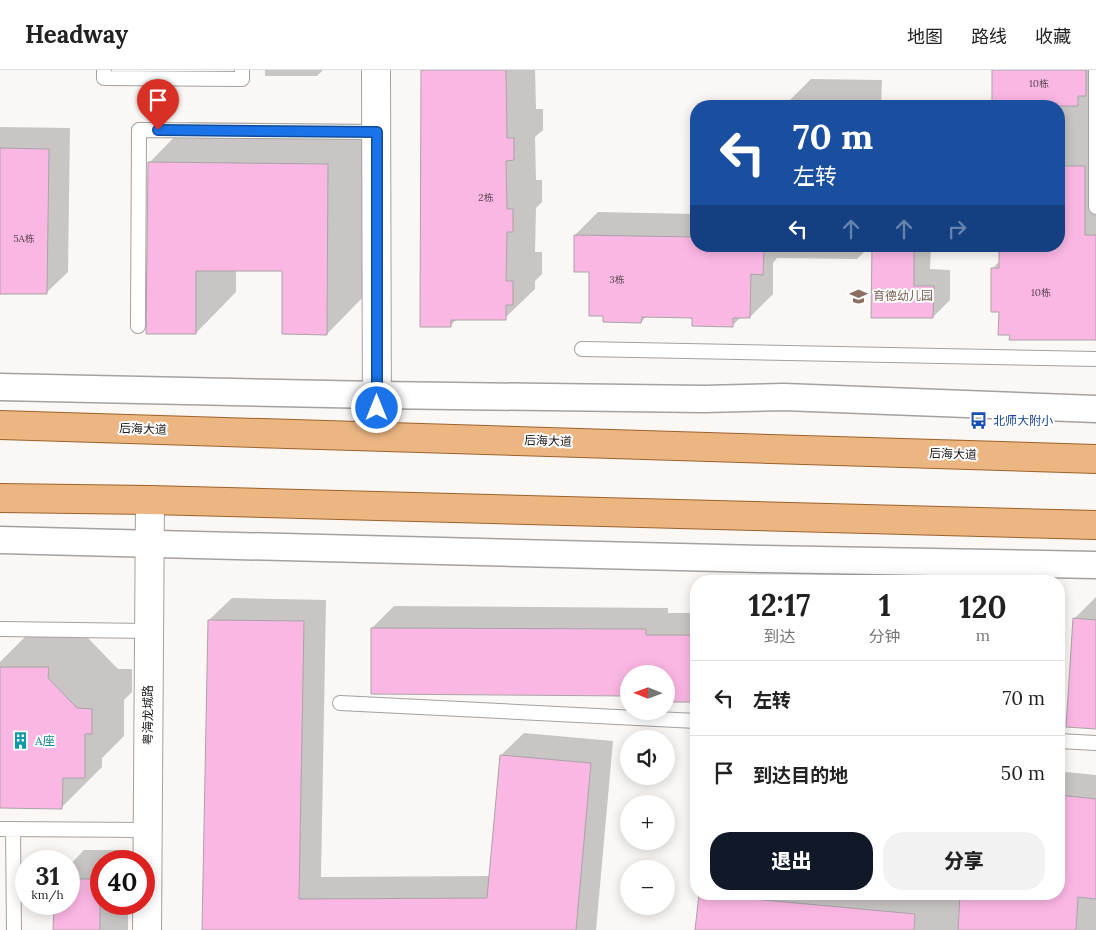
<!DOCTYPE html>
<html lang="zh">
<head>
<meta charset="utf-8">
<style>
  body { margin:0; font-family:Lora,"Noto Sans SC",serif; background:#f2f2f2; color:#222; height:100vh; display:flex; flex-direction:column; font-size:19px; white-space:nowrap }
  * { box-sizing:border-box; margin:0 }
  p { font-size:16px; color:#767676 }
  .icon { flex:none; width:28px; height:28px; fill:none; stroke:currentColor; stroke-width:2; stroke-linecap:round; stroke-linejoin:round }
  .map { position:relative; flex:1; overflow:hidden }
  .drawer { position:absolute; left:690px; top:505px; width:375px; height:325px; display:flex; flex-direction:column; background:#fff; border-radius:20px; box-shadow:0 2px 12px #0003 }
  .drawer>* { flex:none }
  .guide { position:absolute; left:690px; top:30px; width:375px; height:152px; border-radius:20px; box-shadow:0 2px 12px #0003; background:#1a4fa0; color:#fff; overflow:hidden }
  .needle { width:32px; rotate:271deg }
  .buttons { position:absolute; left:620px; top:595px; display:grid; gap:10px }
  .buttons a { display:grid; place-items:center; width:55px; height:55px; border-radius:50%; background:#fff; box-shadow:0 2px 12px #0003; font-size:25px }
  .speed { position:absolute; left:15px; top:780px; display:flex; gap:10px; font-size:25px; font-weight:700; text-align:center }
  .speed>* { display:grid; place-content:center; width:65px; height:65px; border-radius:50%; background:#fff; box-shadow:0 2px 12px #0003; line-height:1 }
  .speed small { font-size:12px; font-weight:400 }
  .speed .limit { border:8px solid #d22; background:#fff; color:#111 }
  .pin { position:absolute; display:grid; place-items:center; width:42px; height:42px; color:#fff; margin:-51px -21px; border-radius:50% 50% 50% 0; rotate:-45deg; box-shadow:0 0 5px #0007 }
  .pin .icon { rotate:45deg }
  .me { position:absolute; width:55px; margin:-28px; rotate:0deg; stroke-linejoin:round; filter:drop-shadow(0 0 4px #0008) }
  .turn { display:flex; align-items:center; gap:18px; height:105px; padding:0 20px; font-size:22px }
  .turn .icon { width:65px; height:65px; stroke-width:2.5 }
  .turn b { display:block; font-size:35px; line-height:42px }
  .lanes { display:flex; align-items:center; height:48px; padding:0 20px; background:#0003; justify-content:center; gap:25px; direction:ltr }
  .lanes .off { opacity:.35 }
  .eta { display:flex; justify-content:space-evenly; align-items:center; height:85px; text-align:center }
  .eta b { font-size:30px; font-weight:800; line-height:35px }
  .button { display:flex; gap:10px; margin-top:auto; padding:10px 20px }
  .button a { flex:1; height:58px; border-radius:20px; background:#111827; color:#fff; font-size:20px; font-weight:800; line-height:58px; text-align:center }
  .button a+a { background:#f2f2f2; color:#222 }
  ul { padding:0; list-style:none }
  li { display:flex; align-items:center; gap:15px; height:75px; padding:0 20px; border-top:1px solid #e0e0e0 }
  li div { flex:1 }
  li b { display:block; font-size:19px }
  li em { font-style:normal }
  header { display:flex; align-items:center; gap:30px; box-sizing:border-box; height:70px; padding:0 25px; background:#fff; border-bottom:1px solid #e0e0e0 }
  header strong { font-size:24px }
  nav { display:flex; gap:28px; margin-inline-start:auto; font-size:18px }
  .map>svg:first-child { display:block }
</style>
</head>
<body>
<header>
<strong>Headway</strong>
<nav><a>地图</a><a>路线</a><a>收藏</a></nav>
</header>
<div class="map">
<svg width="1096" height="860" viewBox="0 0 1096 860">
  <rect width="100%" height="100%" fill="#fbf7f5"/>
  <!-- shadow -->
  <path fill="#0003" d="M265 0H323L317 6H265Z
    M422 0H535L536 39H543V60L535 67 536 110H542V132L536 138 535 182H542V204L535 211V219L505 248 457 249 450 256Z
    M993 0H1096V269L1011 264 1000 241 992 199 1000 191 1059 176V36H993Z
    M811 9 882 10 881 36H788V32Z
    M189 52 368 54 367 223 327 264 284 200H236V222L196 263 149 93Z
    M0 57 70 58 68 202 46 223 0 222Z
    M598 142 696 144V176H870L857 189 777 188 773 193V224L750 247H741L732 256 693 247 647 246 641 252 604 245 590 201 575 165Z
    M873 176H931L930 199 950 200V230L933 247Z
    M1096 527V658L1074 549Z
    M232 528 326 530 321 807 490 806 501 685 524 663 613 671 596 860H203L209 550Z
    M394 536 668 538V543H696V631H666V604L372 558Z
    M35 557H88V568L118 599H132V622L124 630V666L102 688V697L62 737H0V592Z
    M1066 702 1096 705V860H697L700 824H944L1032 829 1033 824H1059V709Z
    M84 780H129V791H101V834H128V860H55V834H69V796Z"/>
  <!-- building -->
  <path fill="#fbb7e4" stroke="#a8a4a7" d="M421 0H506L507 68H514V90L506 91 507 139H513V162H507L506 211H513V235H506V250H451V257H420Z
    M992 0H1086V26H1078V36H992Z
    M0 78 49 79 47 224H0Z
    M148 92 328 94 327 265 282 264V201H196V264H146Z
    M1059 96H1085V165H1096V270H1009L1010 265H998L999 242H991V198H999V176H1059Z
    M574 165 696 167V176H764L763 205 751 204 750 248H733V257L692 256V248L642 247 641 253 603 252V246H589V202H574Z
    M872 176H914V216H934L933 248H871Z
    M1073 548 1096 550V659L1066 657Z
    M208 550 304 551 299 829 487 828 500 685 591 693 576 860H202Z
    M371 558 646 559V565H696V632H666V604H629V626L371 624Z
    M0 597H49L48 608 77 638 92 639V664H85V708H63L62 739 0 738Z
    M1059 725 1096 729V829L1078 827 1076 860H958L960 824H1059Z
    M69 809H100V860H53L54 834H69Z
    M699 824 915 844 914 860H695Z"/>
  <g fill="none" stroke-linecap="round" stroke-linejoin="round">
    <defs>
      <path id="lane" d="M104 0V8L242 9V0
        M1096 1V137
        M138 256 139 60 377 62
        M582 279 1096 289
        M0 559 149 561
        M340 633 696 651
        M1059 671 1096 673
        M0 759 147 760
        M13 759 14 860"/>
      <path id="street" d="M0 317 377 325 704 329 784 327 1096 339
        M0 470 760 489 1096 495"/>
      <path id="secondary" d="M376 0 377 365
        M147 860 150 430"/>
      <path id="primary" d="M0 355 1096 389
        M0 428 150 430 1096 455"/>
    </defs>
    <!-- lane casing -->
    <use href="#lane" stroke="#a4a19f" stroke-width="16"/>
    <!-- street casing -->
    <use href="#street" stroke="#a4a19f" stroke-width="29"/>
    <!-- secondary casing -->
    <use href="#secondary" stroke="#a4a19f" stroke-width="30"/>
    <!-- primary casing -->
    <use href="#primary" stroke="#9d622a" stroke-width="30"/>
    <!-- lane -->
    <use href="#lane" stroke="#fff" stroke-width="14"/>
    <!-- street -->
    <use href="#street" stroke="#fff" stroke-width="26"/>
    <!-- secondary -->
    <use href="#secondary" stroke="#fff" stroke-width="28"/>
    <!-- primary -->
    <use href="#primary" stroke="#ecb683" stroke-width="28"/>
  </g>
  <g fill="none" stroke-linecap="round" stroke-linejoin="round">
    <defs>
      <path id="route" d="M158 60 377 62V338"/>
    </defs>
    <!-- route casing -->
    <use href="#route" stroke="#114b97" stroke-width="12"/>
    <!-- route -->
    <use href="#route" stroke="#1a73e8" stroke-width="9"/>
  </g>
  <!-- icons -->
  <defs>
    <symbol id="school-bare" viewBox="-9 -9 18 18"><path d="M0-5L7-2L0 1L-7-2ZM-4 1L0 2.5L4 1V4Q0 6-4 4Z" fill="#8d6e63" stroke="#fff" stroke-width="2.5" paint-order="stroke"/></symbol>
    <symbol id="bus-bare" viewBox="-9 -9 18 18"><path d="M-5-6H5V4H4V6H2V4H-2V6H-4V4H-5ZM-3.5-4V0h7V-4ZM-3.5 1.2v1.5H-2V1.2ZM2 1.2v1.5H3.5V1.2Z" fill="#1a4fb4" stroke="#fff" stroke-width="2.5" paint-order="stroke"/></symbol>
    <symbol id="building-bare" viewBox="-9 -9 18 18"><path d="M-4-6H4V6H1V3H-1V6H-4ZM-2.5-4.3h1.7v1.8h-1.7ZM.8-4.3h1.7v1.8H.8ZM-2.5-1h1.7V.8h-1.7ZM.8-1h1.7V.8H.8Z" fill="#0f9aa8" stroke="#fff" stroke-width="2.5" paint-order="stroke"/></symbol>
  </defs>
  <g fill-rule="evenodd">
    <use href="#school-bare" x="846" y="214" width="25" height="25"/>
    <use href="#bus-bare" x="966" y="338" width="25" height="25"/>
    <use href="#building-bare" x="8" y="658" width="25" height="25"/>
  </g>
  <g text-anchor="middle" stroke-width="4" stroke-linejoin="round" paint-order="stroke">
    <!-- number labels -->
    <g font-size="10" fill="#584650">
      <text x="1039" y="17">10栋</text>
      <text x="486" y="131">2栋</text>
      <text x="24" y="172">5A栋</text>
      <text x="617" y="213">3栋</text>
      <text x="1041" y="226">10栋</text>
    </g>
    <!-- education labels -->
    <g font-size="12" fill="#785e54" stroke="#fff" text-anchor="start">
      <text x="873" y="230">育德幼儿园</text>
    </g>
    <!-- transit labels -->
    <g font-size="12" fill="#164399" stroke="#fff" text-anchor="start">
      <text x="993" y="355">北师大附小</text>
    </g>
    <!-- street labels -->
    <g font-size="12" fill="#22201f" stroke="#fff">
      <text transform="translate(143 359) rotate(2)" y="4">后海大道</text>
      <text transform="translate(548 371) rotate(2)" y="4">后海大道</text>
      <text transform="translate(953 384) rotate(2)" y="4">后海大道</text>
      <text transform="translate(148 645) rotate(-90)" y="4">粤海龙城路</text>
    </g>
    <!-- culture labels -->
    <g font-size="12" fill="#0d838f" stroke="#fff" text-anchor="start">
      <text x="35" y="675">A座</text>
    </g>
  </g>
</svg>
<div class="buttons">
<a><svg class="needle" viewBox="-14 -14 28 28"><path d="M0-13l5 13h-10z" fill="#e53935"/><path d="M0 13l5-13h-10z" fill="#767676"/></svg></a>
<a><svg class="icon" aria-label="sound" viewBox="0 0 24 24"><path d="M4 9h4l5-4v14l-5-4H4zM17 9q2 3 0 6"/></svg></a>
<a>+</a>
<a>−</a>
</div>
<div class="speed"><div>31<small>km/h</small></div><div class="limit">40</div></div>
<div class="pin" style="left:158px;top:60px;background:#d93025"><svg class="icon" aria-label="arrive" viewBox="0 0 24 24"><path d="M6 21V4h12l-3 4 3 4H6"/></svg></div>
<svg class="me" style="left:377px;top:338px" viewBox="-20 -20 40 40"><circle r="17" fill="#1a73e8" stroke="#fff" stroke-width="3"/><path d="M0-11L8 9 0 5-8 9z" fill="#fff"/></svg>
<div class="guide">
<div class="turn"><svg class="icon" aria-label="left" viewBox="0 0 24 24"><path d="M17 20v-9H6M10 6l-5 5 5 5"/></svg><div><b>70 m</b>左转</div></div>
<div class="lanes"><svg class="icon" aria-label="left" viewBox="0 0 24 24"><path d="M17 20v-9H6M10 6l-5 5 5 5"/></svg><svg class="icon off" aria-label="ahead" viewBox="0 0 24 24"><path d="M12 20V5M6 11l6-6 6 6"/></svg><svg class="icon off" aria-label="ahead" viewBox="0 0 24 24"><path d="M12 20V5M6 11l6-6 6 6"/></svg><svg class="icon off" aria-label="right" viewBox="0 0 24 24"><path d="M7 20v-9h11M14 6l5 5-5 5"/></svg></div>
</div>
<section class="drawer">
<div class="eta">
<div><b>12:17</b><p>到达</p></div>
<div><b>1</b><p>分钟</p></div>
<div><b>120</b><p>m</p></div>
</div>
<ul>
<li><svg class="icon" aria-label="left" viewBox="0 0 24 24"><path d="M17 20v-9H6M10 6l-5 5 5 5"/></svg><div><b>左转</b></div><em>70 m</em></li>
<li><svg class="icon" aria-label="arrive" viewBox="0 0 24 24"><path d="M6 21V4h12l-3 4 3 4H6"/></svg><div><b>到达目的地</b></div><em>50 m</em></li>
</ul>
<div class="button"><a>退出</a><a>分享</a></div>
</section>
</div>
</body>
</html>
